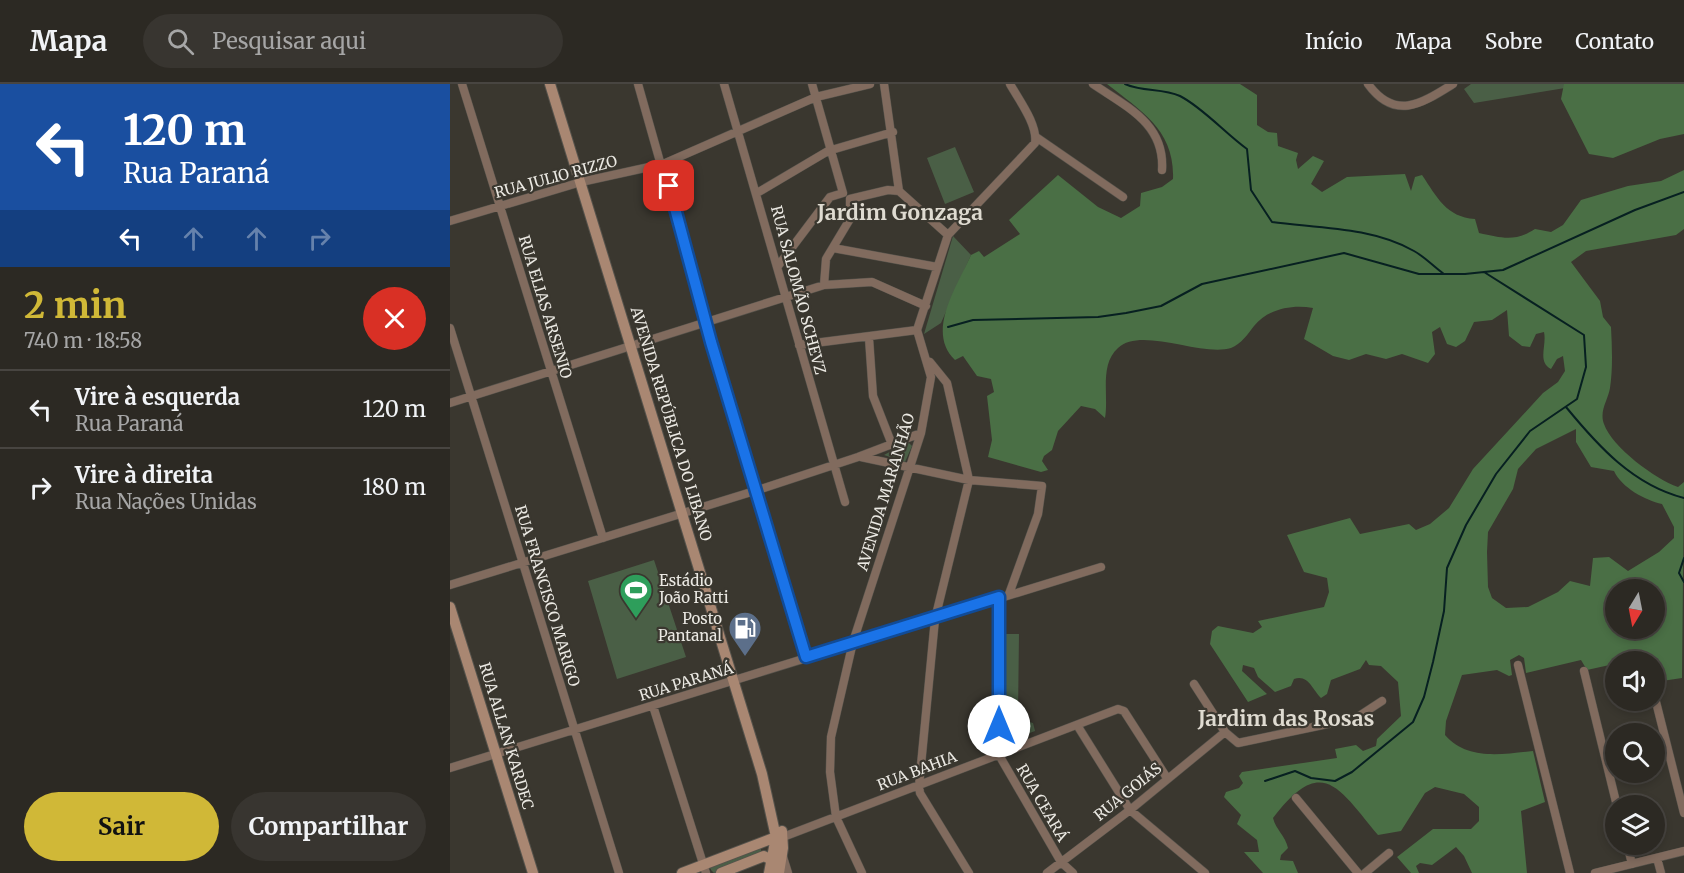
<!DOCTYPE html>
<html lang="pt">
<head>
<meta charset="utf-8">
<style>
  body { margin:0; font-family:Merriweather,serif; background:#383530; color:#f1f3f6; height:100vh; display:flex; flex-direction:column; font-size:22px; white-space:nowrap }
  * { box-sizing:border-box; margin:0 }
  p { font-size:20px; color:#a6a6a6 }
  .icon { flex:none; width:33px; height:33px; fill:none; stroke:currentColor; stroke-width:2; stroke-linecap:round; stroke-linejoin:round }
  .map { position:relative; flex:1; overflow:hidden }
  .sheet { display:flex; flex-direction:column; background:#2c2923; width:450px }
  .sheet>* { flex:none }
  .guide { background:#1a4fa0; color:#fff; overflow:hidden }
  .needle { width:39px; rotate:190deg }
  .buttons { position:absolute; left:1155px; top:495px; display:grid; gap:12px }
  .buttons a { display:grid; place-items:center; width:60px; height:60px; border-radius:50%; background:#2c2923; box-shadow:0 3px 9px #0003,0 0 0 2px #484541; font-size:30px }
  .pin { position:absolute; display:grid; place-items:center; width:51px; height:51px; color:#fff; margin:-26px; border-radius:12px; box-shadow:0 3px 9px #0006 }
  .me { position:absolute; width:66px; margin:-33px; rotate:0deg; stroke-linejoin:round; filter:drop-shadow(0 0 4px #0008) }
  .turn { display:flex; align-items:center; gap:21px; height:126px; padding:0 24px; font-size:27px }
  .turn .icon { width:78px; height:78px; stroke-width:2.5 }
  .turn b { display:block; font-size:42px; line-height:51px }
  .lanes { display:flex; align-items:center; height:57px; padding:0 24px; background:#0003; justify-content:center; gap:30px; direction:ltr }
  .lanes .off { opacity:.35 }
  .round { display:grid; place-items:center; flex:none; width:63px; height:63px; border-radius:32px; background:#383530 }
  .overview { display:flex; align-items:center; justify-content:space-between; height:102px; padding:0 24px }
  h1 { font-size:36px; font-weight:700; line-height:45px; color:#d0b837 }
  .action { display:flex; gap:12px; margin-top:auto; padding:12px 24px }
  .action a { flex:1; height:69px; border-radius:36px; background:#d0b837; color:#111; font-size:24px; font-weight:700; line-height:69px; text-align:center }
  .action a+a { background:#383530; color:#f1f3f6 }
  ul { padding:0; list-style:none }
  li { display:flex; align-items:center; gap:18px; height:78px; padding:0 24px; border-top:2px solid #484541 }
  li div { flex:1 }
  li b { display:block; font-size:22px }
  li em { font-style:normal }
  header { display:flex; align-items:center; gap:36px; box-sizing:border-box; height:84px; padding:0 30px; background:#2c2923; border-bottom:2px solid #484541 }
  header strong { font-size:28px }
  nav { display:flex; gap:33px; margin-inline-start:auto; font-size:21px }
  .search { width:420px; height:54px; background:#383530; display:flex; align-items:center; gap:15px; box-sizing:border-box; padding:0 21px; border-radius:33px; color:#a6a6a6; font-size:22px }
  main { display:flex; flex:1; min-height:0 }
  .map>svg:first-child { display:block }
</style>
</head>
<body>
<header>
<strong>Mapa</strong>
<div class="search"><svg class="icon" aria-label="search" viewBox="0 0 24 24"><circle cx="10" cy="10" r="6"/><path d="M15 15l6 6"/></svg>Pesquisar aqui</div>
<nav><a>Início</a><a>Mapa</a><a>Sobre</a><a>Contato</a></nav>
</header>
<main>
<section class="sheet">
<div class="guide">
<div class="turn"><svg class="icon" aria-label="left" viewBox="0 0 24 24"><path d="M17 20v-9H6M10 6l-5 5 5 5"/></svg><div><b>120 m</b>Rua Paraná</div></div>
<div class="lanes"><svg class="icon" aria-label="left" viewBox="0 0 24 24"><path d="M17 20v-9H6M10 6l-5 5 5 5"/></svg><svg class="icon off" aria-label="ahead" viewBox="0 0 24 24"><path d="M12 20V5M6 11l6-6 6 6"/></svg><svg class="icon off" aria-label="ahead" viewBox="0 0 24 24"><path d="M12 20V5M6 11l6-6 6 6"/></svg><svg class="icon off" aria-label="right" viewBox="0 0 24 24"><path d="M7 20v-9h11M14 6l5 5-5 5"/></svg></div>
</div>
<div class="overview"><div><h1>2 min</h1><p>740 m · 18:58</p></div><a class="round" style="background:#d93025;color:#fff"><svg class="icon" aria-label="close" viewBox="0 0 24 24"><path d="M6 6l12 12M18 6L6 18"/></svg></a></div>
<ul>
<li><svg class="icon" aria-label="left" viewBox="0 0 24 24"><path d="M17 20v-9H6M10 6l-5 5 5 5"/></svg><div><b>Vire à esquerda</b><p>Rua Paraná</p></div><em>120 m</em></li>
<li><svg class="icon" aria-label="right" viewBox="0 0 24 24"><path d="M7 20v-9h11M14 6l5 5-5 5"/></svg><div><b>Vire à direita</b><p>Rua Nações Unidas</p></div><em>180 m</em></li>
</ul>
<div class="action"><a>Sair</a><a>Compartilhar</a></div>
</section>
<div class="map">
<svg width="1234" height="789" viewBox="0 0 1234 789">
  <rect width="100%" height="100%" fill="#3a372f"/>
  <!-- green -->
  <path fill="#4a5f46" d="M1021 0H1114L1115 4 1024 19 1014 5Z
    M505 63 524 108 495 120 477 74Z
    M503 152 521 171 491 239 474 250Z
    M458 358 462 362 455 378 434 371Z
    M204 476 236 573 167 595 138 497Z
    M554 550H569L568 630 575 631 576 637 583 639 585 647 554 659Z
    M311 764V770L264 789 261 786 260 783Z"/>
  <!-- forest -->
  <path fill="#4a6f45" fill-rule="evenodd" d="M657 0H790L807 11V41L818 48 827 49 828 62 848 69 846 76 848 85 863 72 874 77 861 100 872 108 897 93 955 90 961 107 965 93 972 91C987 113 996 133 1025 135L1029 149C1052 154 1065 158 1085 145L1101 148 1113 141 1131 116 1178 102 1211 97 1234 86V145L1226 151 1136 167 1121 178 1150 217 1153 233 1161 243C1162 263 1163 284 1160 304 1158 316 1149 327 1154 340 1162 363 1205 395 1228 403L1234 398 1232 594 1205 598 1204 578H1166L1165 585 1164 580 1137 586 1131 576 1076 589 1074 574 1069 571 1060 576 1062 591 1059 592 1047 586 1012 591 996 637 995 651C1018 677 1052 670 1083 667L1095 718 1071 727 1077 789H1022L1014 772 1006 763 982 781 970 779 966 782 969 789H961L947 773 983 745H1021L1029 737V723L1014 710 985 703 975 709 951 747 928 751C888 703 872 670 823 734 826 746 835 751 838 764L831 771 830 776 843 777 848 789H813L794 768H809L807 756 787 740 791 731 774 713 776 708 789 704 793 699 789 692 792 688 887 674 885 665 906 661 913 667 926 662 927 655 951 632 948 598 931 582 919 581 916 576 910 585 881 596 877 610 871 614C862 605 858 590 844 595L841 602 825 608 808 593 804 584 793 581 792 587 817 610 798 618 760 560 762 547 768 542 803 549 812 543 808 537 874 523 879 508 877 494 854 488 837 451 900 434 910 450 959 440 966 446 980 440 999 424 1023 385 1093 309 1108 298 1115 287 1113 272 1107 275 1101 285C1087 278 1097 261 1094 248L1086 250 1080 263 1072 262 1059 252 1057 226 1042 236 1024 238 1015 257 1006 263 997 260 990 243 982 248 985 270 978 279 952 270 936 275 916 270 899 276 883 272 854 255 863 224C842 220 818 225 804 242 798 250 791 260 781 264 751 273 691 242 668 264 649 281 659 312 655 334L645 325 631 322 608 347 602 366 594 372 592 377 598 386 591 388 538 373 542 356 537 312 544 308 541 295 527 292 513 272 505 276C475 248 508 201 521 171L529 167 534 173 570 150 559 136 608 91 648 123 671 134 690 122 691 109 712 103 723 95C725 46 691 27 657 0ZM1126 345V358L1141 383 1164 387C1172 404 1195 416 1212 420L1224 443V454L1209 468 1178 487 1159 473 1143 474 1140 502 1120 497 1108 508 1078 523 1056 524 1042 514 1038 503 1037 468 1038 448 1063 405 1068 385 1086 365ZM1166 506H1204V544H1166Z
    M1114 0H1234V50L1210 55 1163 74 1139 70 1111 15Z"/>
  <g fill="none" stroke-linecap="round" stroke-linejoin="round">
    <!-- stream -->
    <path stroke="#072021" stroke-width="2" d="M675 0C693 8 712 4 730 12 752 23 776 50 797 65L801 106 822 138C868 144 922 143 964 167 975 173 984 183 994 190
      M498 243 523 236 648 233 676 229 711 222 752 200 894 169 969 190H1015L1053 186 1185 126 1234 108
      M1116 323C1148 362 1183 401 1234 414
      M1234 474 1229 489 1234 498
      M815 697 845 687 861 694 885 697 902 688 963 638 974 613 983 578 994 527 997 484 1016 441 1046 390 1080 347 1127 315 1136 283 1134 251 1034 188"/>
    <defs>
      <path id="street" d="M12 0 153 454
        M188 0 261 258 356 573
        M274 0 395 418
        M362 0 393 109
        M434 0 449 107 498 151
        M643 0C677 23 715 40 712 86
        M918 0C945 37 971 20 1003 0
        M586 53 673 113
        M307 109 378 67 443 48
        M400 115 438 106 449 107
        M0 137 131 98 213 80 366 13 420 0
        M383 164 487 183
        M328 182 380 113 393 109
        M374 201 376 175 400 135V115
        M0 244 169 789
        M419 254 423 312 441 358
        M349 261 467 246
        M480 278 497 299 519 396 485 535 469 702 470 709 519 789
        M0 319 374 201 422 198 476 222
        M411 373 519 396 592 402 588 430 559 510
        M0 501 311 405 408 373 471 349
        M549 513V671L611 778 623 789
        M1068 581 1120 789
        M1134 587 1167 722
        M744 600 775 648 788 659 906 634 932 617
        M1204 610 1234 729
        M203 622 256 789
        M627 641 680 726 755 789
        M0 684 651 483
        M846 714 908 789
        M333 753 668 625 674 627 717 694
        M1177 760 1182 780
        M333 773 338 789
        M1207 774 1211 789
        M412 789 386 733 380 688 381 653 403 558 471 349 481 293 467 246 498 151 585 59C588 41 569 16 560 0
        M597 789 680 726 775 648
        M915 789 939 769
        M1145 789 1234 767"/>
      <path id="secondary" d="M100 0 312 690 326 753 319 789
        M0 523 83 789
        M232 789 326 753
        M271 789 314 772 323 777
        M329 789 333 764 332 747"/>
    </defs>
    <!-- street casing -->
    <use href="#street" stroke="#56534c" stroke-width="9"/>
    <!-- secondary casing -->
    <use href="#secondary" stroke="#56534c" stroke-width="12"/>
    <!-- street -->
    <use href="#street" stroke="#816b5e" stroke-width="8"/>
    <!-- secondary -->
    <use href="#secondary" stroke="#a98772" stroke-width="10"/>
  </g>
  <g fill="none" stroke-linecap="round" stroke-linejoin="round">
    <defs>
      <path id="route" d="M219 102 261 258 356 573 549 513V642"/>
    </defs>
    <!-- route casing -->
    <use href="#route" stroke="#114b97" stroke-width="15"/>
    <!-- route -->
    <use href="#route" stroke="#1a73e8" stroke-width="10"/>
  </g>
  <!-- icons -->
  <defs>
    <symbol id="stadium-pin" viewBox="-11 -11 22 30"><path d="M0 17L-7.5 6A9.5 9.5 0 1 1 7.5 6Z" fill="#2e9e5b" stroke="#3a372f"/><path d="M0-5a6.5 5 0 1 0 0 10a6.5 5 0 1 0 0-10ZM-3.5-1.8h7v3.6h-7Z" fill="#fff"/></symbol>
    <symbol id="fuel-pin" viewBox="-11 -11 22 30"><path d="M0 17L-7.5 6A9.5 9.5 0 1 1 7.5 6Z" fill="#5c6f8a" stroke="#3a372f"/><path d="M-5.5-6h7V0h2V4h1.3V-2.5L3-4.5l.8-.8L6-3V5H2.5V1h-1V6h-7ZM-4.2-4.7v3.2H.2V-4.7Z" fill="#fff"/></symbol>
  </defs>
  <g fill-rule="evenodd">
    <use href="#stadium-pin" x="167" y="487" width="38" height="52"/>
    <use href="#fuel-pin" x="276" y="525" width="38" height="52"/>
  </g>
  <g text-anchor="middle" stroke-width="4.5" stroke-linejoin="round" paint-order="stroke">
    <!-- street labels -->
    <g font-size="15" fill="#ebe9e3" stroke="#3a372f">
      <text transform="translate(106 93) rotate(-15)" y="5">RUA JULIO RIZZO</text>
      <text transform="translate(348 206) rotate(75)" y="5">RUA SALOMÃO SCHEVZ</text>
      <text transform="translate(95 223) rotate(73)" y="5">RUA ELIAS ARSENIO</text>
      <text transform="translate(221 340) rotate(73)" y="5">AVENIDA REPÚBLICA DO LIBANO</text>
      <text transform="translate(436 408) rotate(-73)" y="5">AVENIDA MARANHÃO</text>
      <text transform="translate(97 512) rotate(73)" y="5">RUA FRANCISCO MARIGO</text>
      <text transform="translate(236 598) rotate(-17)" y="5">RUA PARANÁ</text>
      <text transform="translate(56 652) rotate(73)" y="5">RUA ALLAN KARDEC</text>
      <text transform="translate(467 687) rotate(-21)" y="5">RUA BAHIA</text>
      <text transform="translate(678 708) rotate(-39)" y="5">RUA GOIÁS</text>
      <text transform="translate(592 719) rotate(60)" y="5">RUA CEARÁ</text>
    </g>
    <!-- poi labels -->
    <g font-size="15" fill="#ebe9e3" stroke="#3a372f" text-anchor="start">
      <text x="209" y="502">Estádio<tspan x="209" dy="17">João Ratti</tspan></text>
      <text x="272" y="540" text-anchor="end">Posto<tspan x="272" dy="17">Pantanal</tspan></text>
    </g>
    <!-- district labels -->
    <g font-size="21" font-weight="bold" fill="#dfdbd1" stroke="#3a372f">
      <text x="450" y="136">Jardim Gonzaga</text>
      <text x="836" y="642">Jardim das Rosas</text>
    </g>
  </g>
</svg>
<div class="buttons">
<a><svg class="needle" viewBox="-14 -14 28 28"><path d="M0-13l5 13h-10z" fill="#e53935"/><path d="M0 13l5-13h-10z" fill="#a6a6a6"/></svg></a>
<a><svg class="icon" aria-label="sound" viewBox="0 0 24 24"><path d="M4 9h4l5-4v14l-5-4H4zM17 9q2 3 0 6"/></svg></a>
<a><svg class="icon" aria-label="search" viewBox="0 0 24 24"><circle cx="10" cy="10" r="6"/><path d="M15 15l6 6"/></svg></a>
<a><svg class="icon" aria-label="layers" viewBox="0 0 24 24"><path d="M12 4l9 5-9 5-9-5zM3 14l9 5 9-5"/></svg></a>
</div>
<div class="pin" style="left:219px;top:102px;background:#d93025"><svg class="icon" aria-label="arrive" viewBox="0 0 24 24"><path d="M6 21V4h12l-3 4 3 4H6"/></svg></div>
<svg class="me" style="left:549px;top:642px" viewBox="-20 -20 40 40"><circle r="19" fill="#fff"/><path d="M0-13L10 11 0 6-10 11z" fill="#1a73e8"/></svg>
</div>
</main>
</body>
</html>
